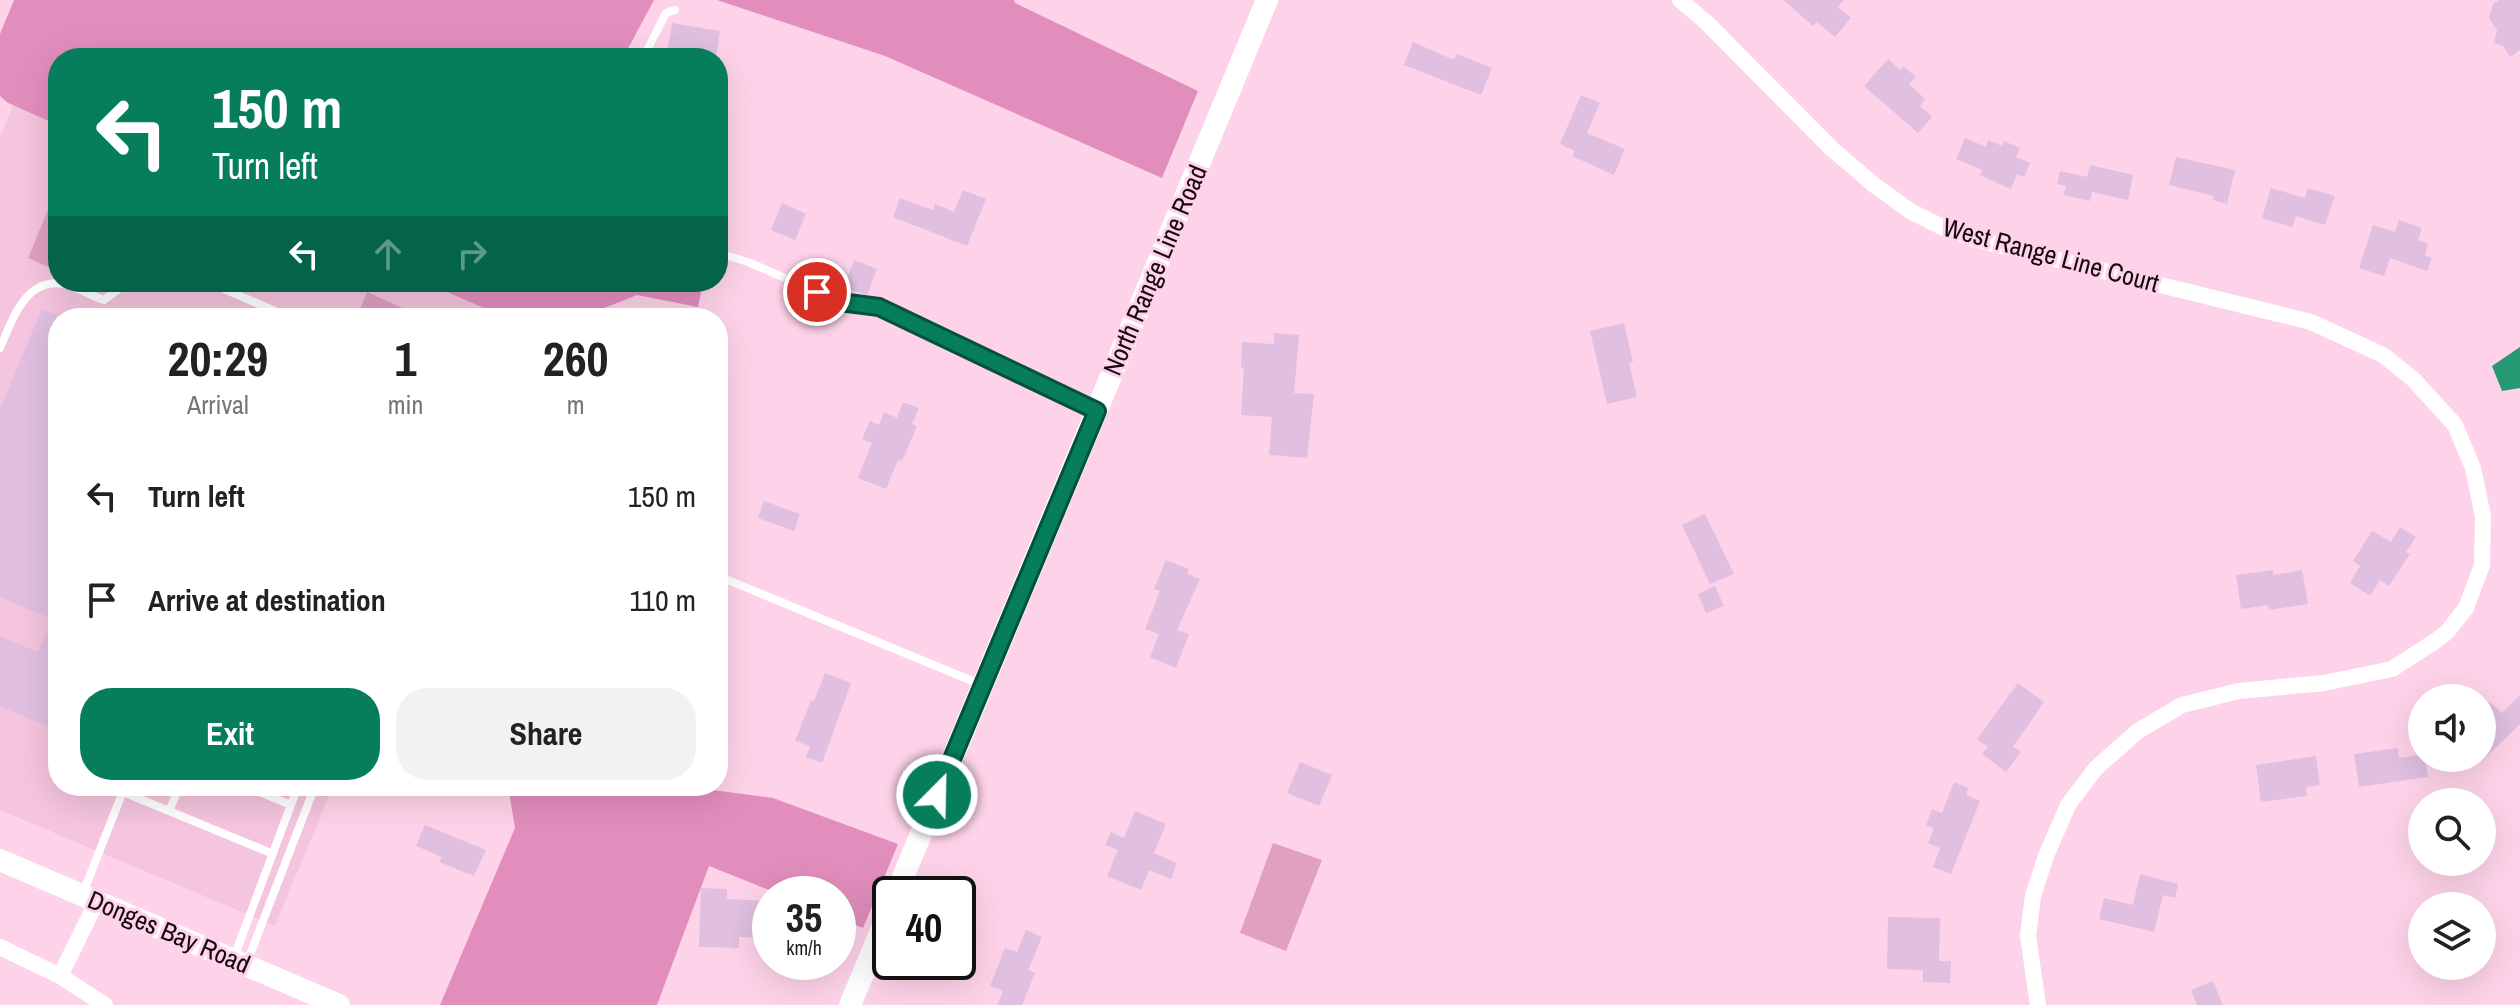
<!DOCTYPE html>
<html lang="en">
<head>
<meta charset="utf-8">
<style>
  body { margin:0; font-family:"Archivo Narrow",sans-serif; background:#f2f2f2; color:#222; height:100vh; display:flex; flex-direction:column; font-size:30px; white-space:nowrap }
  * { box-sizing:border-box; margin:0 }
  p { font-size:26px; color:#767676 }
  .icon { flex:none; width:44px; height:44px; fill:none; stroke:currentColor; stroke-width:2; stroke-linecap:round; stroke-linejoin:round }
  .map { position:relative; flex:1; overflow:hidden }
  .details { position:absolute; left:48px; top:308px; width:680px; height:488px; display:flex; flex-direction:column; background:#fff; border-radius:32px; box-shadow:0 8px 32px #0002 }
  .details>* { flex:none }
  .hud { position:absolute; left:48px; top:48px; width:680px; height:244px; border-radius:32px; box-shadow:0 8px 32px #0002; background:#067e5c; color:#fff; overflow:hidden }
  .buttons { position:absolute; left:2408px; top:684px; display:grid; gap:16px }
  .buttons a { display:grid; place-items:center; width:88px; height:88px; border-radius:50%; background:#fff; box-shadow:0 8px 32px #0002; font-size:40px }
  .speed { position:absolute; left:752px; top:876px; display:flex; gap:16px; font-size:40px; font-weight:700; text-align:center }
  .speed>* { display:grid; place-content:center; width:104px; height:104px; border-radius:50%; background:#fff; box-shadow:0 8px 32px #0002; line-height:1 }
  .speed small { font-size:20px; font-weight:400 }
  .speed .limit { border:4px solid #111; border-radius:12px; background:#fff; color:#111 }
  .pin { position:absolute; display:grid; place-items:center; width:68px; height:68px; color:#fff; margin:-34px; border:4px solid #fff; border-radius:50%; box-shadow:0 2px 8px #0007 }
  .me { position:absolute; width:88px; margin:-44px; rotate:23deg; stroke-linejoin:round; filter:drop-shadow(0 0 6px #0008) }
  .turn { display:flex; align-items:center; gap:28px; height:168px; padding:0 32px; font-size:36px }
  .turn .icon { width:104px; height:104px; stroke-width:2.5 }
  .turn b { display:block; font-size:56px; line-height:68px }
  .lanes { display:flex; align-items:center; height:76px; padding:0 32px; background:#0003; justify-content:center; gap:40px; direction:ltr }
  .lanes .off { opacity:.35 }
  .eta { display:flex; justify-content:space-evenly; align-items:center; height:136px; text-align:center }
  .eta b { font-size:48px; font-weight:800; line-height:56px }
  .button { display:flex; gap:16px; margin-top:auto; padding:16px 32px }
  .button a { flex:1; height:92px; border-radius:32px; background:#067e5c; color:#fff; font-size:32px; font-weight:800; line-height:92px; text-align:center }
  .button a+a { background:#f2f2f2; color:#222 }
  ul { padding:0; list-style:none }
  li { display:flex; align-items:center; gap:24px; height:104px; padding:0 32px }
  li div { flex:1 }
  li b { display:block; font-size:30px }
  li em { font-style:normal }
  .map>svg:first-child { display:block }
</style>
</head>
<body>
<div class="map">
<svg width="2520" height="1005" viewBox="0 0 2520 1005">
  <rect width="100%" height="100%" fill="#fed3e9"/>
  <!-- built -->
  <path fill="#f5c4de" d="M57 0 58 282H541L526 318H58V786H333L275 926 0 810V137Z"/>
  <!-- green -->
  <path fill="#e19fc2" d="M52 200 58 202V271L28 258Z
    M367 292 425 318H356Z
    M1273 843 1322 860 1286 951 1240 933Z"/>
  <!-- forest -->
  <path fill="#e28ebd" d="M14 0H654L623 58H58V125L8 103 0 96V34Z
    M717 0H1014L1015 3 1198 91 1162 178 885 56Z
    M424 282H703L698 307 637 295 579 318H507Z
    M508 786H681L773 798 898 844 863 928 838 918V894H779L709 866 657 1005H440L515 828Z"/>
  <!-- water -->
  <path fill="#249973" d="M2520 347V388L2502 391 2492 366Z"/>
  <!-- building -->
  <path fill="#e0bfe0" d="M1783 0H1844L1838 7 1851 18 1835 37 1817 22 1813 26Z
    M2499 0H2520V50L2510 57 2503 46 2494 43 2497 30 2489 18 2493 4Z
    M672 23 720 31 716 58H693L667 54Z
    M1413 42 1454 60 1457 54 1492 68 1481 95 1404 65Z
    M1888 59 1900 70 1903 66 1916 77 1909 84 1925 99 1920 106 1932 117 1918 133 1864 86Z
    M1581 95 1600 103 1587 133 1625 149 1614 175 1572 156 1575 151 1560 144Z
    M1965 138 1986 147 1988 140 2002 146 2004 141 2020 148 2016 157 2030 163 2024 177 2017 174 2011 189 1980 175 1982 170 1956 159Z
    M2176 157 2235 170 2227 204 2213 200 2214 196 2169 185Z
    M2090 165 2133 175 2128 200 2092 192 2090 201 2064 195 2066 186 2057 184 2060 171 2087 177Z
    M2271 188 2305 198 2308 188 2335 196 2325 225 2296 216 2292 227 2262 218Z
    M963 190 986 199 967 246 893 217 900 198 933 210 935 204 954 212Z
    M782 203 806 214 795 240 771 230Z
    M2399 220 2422 228 2418 240 2428 244 2425 255 2432 258 2427 271 2390 258 2384 276 2359 268 2373 225 2395 232Z
    M854 260 877 269 867 295 844 287Z
    M42 309 58 316V717L53 729 0 706V636L38 652 52 619 0 597V409Z
    M1624 323 1633 362 1629 363 1637 397 1607 404 1590 331Z
    M1274 333 1299 335 1294 393 1314 394 1307 458 1269 455 1272 417 1241 415 1244 368H1241L1242 342 1274 344Z
    M903 402 919 408 912 424 917 426 902 461 898 460 886 489 858 478 872 443 862 439 870 421 879 425 884 412 897 418Z
    M764 501 800 514 794 531 758 518Z
    M1705 514 1734 574 1710 584 1682 525Z
    M2400 527 2416 537 2406 552 2410 554 2389 586 2380 580 2370 596 2350 583 2360 566 2353 561 2372 531 2391 542Z
    M1166 560 1189 569 1187 574 1200 579 1177 630 1189 634 1176 668 1150 657 1159 634 1145 629 1160 591 1154 589Z
    M2273 570V575L2302 570 2308 604 2269 610 2268 605 2241 609 2236 575Z
    M1715 586 1724 606 1706 613 1698 594Z
    M825 673 851 683 822 763 806 757 810 746 795 741 811 700 814 701Z
    M2018 683 2044 702 2013 747 2021 752 2006 772 1982 754 1988 747 1977 739Z
    M2520 695V724L2482 761V709L2490 702 2502 713Z
    M2398 748 2399 758 2422 755V758H2425L2428 777 2359 787 2354 754Z
    M2316 756 2320 785 2306 787 2307 796 2261 802 2256 765Z
    M1300 762 1332 775 1319 806 1287 793Z
    M1954 782 1968 788 1966 795 1980 801 1951 874 1933 867 1940 848 1928 843 1934 828 1926 825 1932 809 1942 813Z
    M1135 811 1166 824 1154 853 1177 863 1171 879 1149 870 1141 890 1107 876 1118 850 1105 845 1111 832 1124 838Z
    M425 825 486 850 474 876 439 862 442 857 416 846Z
    M2140 874 2178 884 2175 898 2163 895 2154 932 2099 919 2104 898 2133 905Z
    M701 888 727 889V899L770 901 768 938 739 937V948L699 947Z
    M1888 917 1940 918 1939 961H1951L1950 983 1923 982V970L1887 969Z
    M1026 930 1042 937 1028 970 1035 973 1022 1005H997L1003 991 990 986 1005 948 1017 952Z
    M2213 981 2223 1005H2197L2191 990Z"/>
  <g fill="none" stroke-linecap="round" stroke-linejoin="round">
    <!-- lane -->
    <path stroke="#fff" stroke-width="8" d="M643 58 666 13 675 10
      M718 253 748 262 840 302 879 307 1096 411
      M208 282 291 318
      M0 348C13 318 27 274 68 285 80 289 92 296 104 300L128 282
      M718 576 982 685
      M245 786 291 805
      M123 792 271 853
      M169 811 180 786
      M83 893 125 786
      M233 960 298 786
      M246 965 315 786"/>
    <!-- street -->
    <path stroke="#fff" stroke-width="16" d="M1680 0 1707 23 1832 149 1873 184 1910 211 1950 231 1989 243 2311 322 2383 355 2413 379 2455 425 2473 468 2483 516 2482 565 2466 608 2447 632 2437 640 2392 669 2324 683 2239 691 2182 705 2138 731 2096 768 2068 805 2046 856 2033 896 2028 936 2038 1005
      M0 947 60 976 105 1005
      M60 976 97 901"/>
    <!-- secondary -->
    <path stroke="#fff" stroke-width="22" d="M0 860 339 1005
      M896 894 1267 0
      M850 1005 890 909"/>
  </g>
  <g fill="none" stroke-linecap="round" stroke-linejoin="round">
    <defs>
      <path id="route" d="M817 292 840 302 879 307 1097 411 937 795"/>
    </defs>
    <!-- route casing -->
    <use href="#route" stroke="#04523c" stroke-width="20"/>
    <!-- route -->
    <use href="#route" stroke="#067e5c" stroke-width="14"/>
  </g>
  <g text-anchor="middle" stroke-width="6" stroke-linejoin="round" paint-order="stroke">
    <!-- street labels -->
    <g font-size="26" fill="#160810" stroke="#fed3e9">
      <text transform="translate(2051 255) rotate(15)" y="9">West Range Line Court</text>
      <text transform="translate(1155 270) rotate(-67)" y="9">North Range Line Road</text>
      <text transform="translate(169 932) rotate(23)" y="9">Donges Bay Road</text>
    </g>
  </g>
</svg>
<div class="buttons">
<a><svg class="icon" aria-label="sound" viewBox="0 0 24 24"><path d="M4 9h4l5-4v14l-5-4H4zM17 9q2 3 0 6"/></svg></a>
<a><svg class="icon" aria-label="search" viewBox="0 0 24 24"><circle cx="10" cy="10" r="6"/><path d="M15 15l6 6"/></svg></a>
<a><svg class="icon" aria-label="layers" viewBox="0 0 24 24"><path d="M12 4l9 5-9 5-9-5zM3 14l9 5 9-5"/></svg></a>
</div>
<div class="speed"><div>35<small>km/h</small></div><div class="limit">40</div></div>
<div class="pin" style="left:817px;top:292px;background:#d93025"><svg class="icon" aria-label="arrive" viewBox="0 0 24 24"><path d="M6 21V4h12l-3 4 3 4H6"/></svg></div>
<svg class="me" style="left:937px;top:795px" viewBox="-20 -20 40 40"><circle r="17" fill="#067e5c" stroke="#fff" stroke-width="3"/><path d="M0-11L8 9 0 5-8 9z" fill="#fff"/></svg>
<div class="hud">
<div class="turn"><svg class="icon" aria-label="left" viewBox="0 0 24 24"><path d="M17 20v-9H6M10 6l-5 5 5 5"/></svg><div><b>150 m</b>Turn left</div></div>
<div class="lanes"><svg class="icon" aria-label="left" viewBox="0 0 24 24"><path d="M17 20v-9H6M10 6l-5 5 5 5"/></svg><svg class="icon off" aria-label="ahead" viewBox="0 0 24 24"><path d="M12 20V5M6 11l6-6 6 6"/></svg><svg class="icon off" aria-label="right" viewBox="0 0 24 24"><path d="M7 20v-9h11M14 6l5 5-5 5"/></svg></div>
</div>
<section class="details">
<div class="eta">
<div><b>20:29</b><p>Arrival</p></div>
<div><b>1</b><p>min</p></div>
<div><b>260</b><p>m</p></div>
</div>
<ul>
<li><svg class="icon" aria-label="left" viewBox="0 0 24 24"><path d="M17 20v-9H6M10 6l-5 5 5 5"/></svg><div><b>Turn left</b></div><em>150 m</em></li>
<li><svg class="icon" aria-label="arrive" viewBox="0 0 24 24"><path d="M6 21V4h12l-3 4 3 4H6"/></svg><div><b>Arrive at destination</b></div><em>110 m</em></li>
</ul>
<div class="button"><a>Exit</a><a>Share</a></div>
</section>
</div>
</body>
</html>
